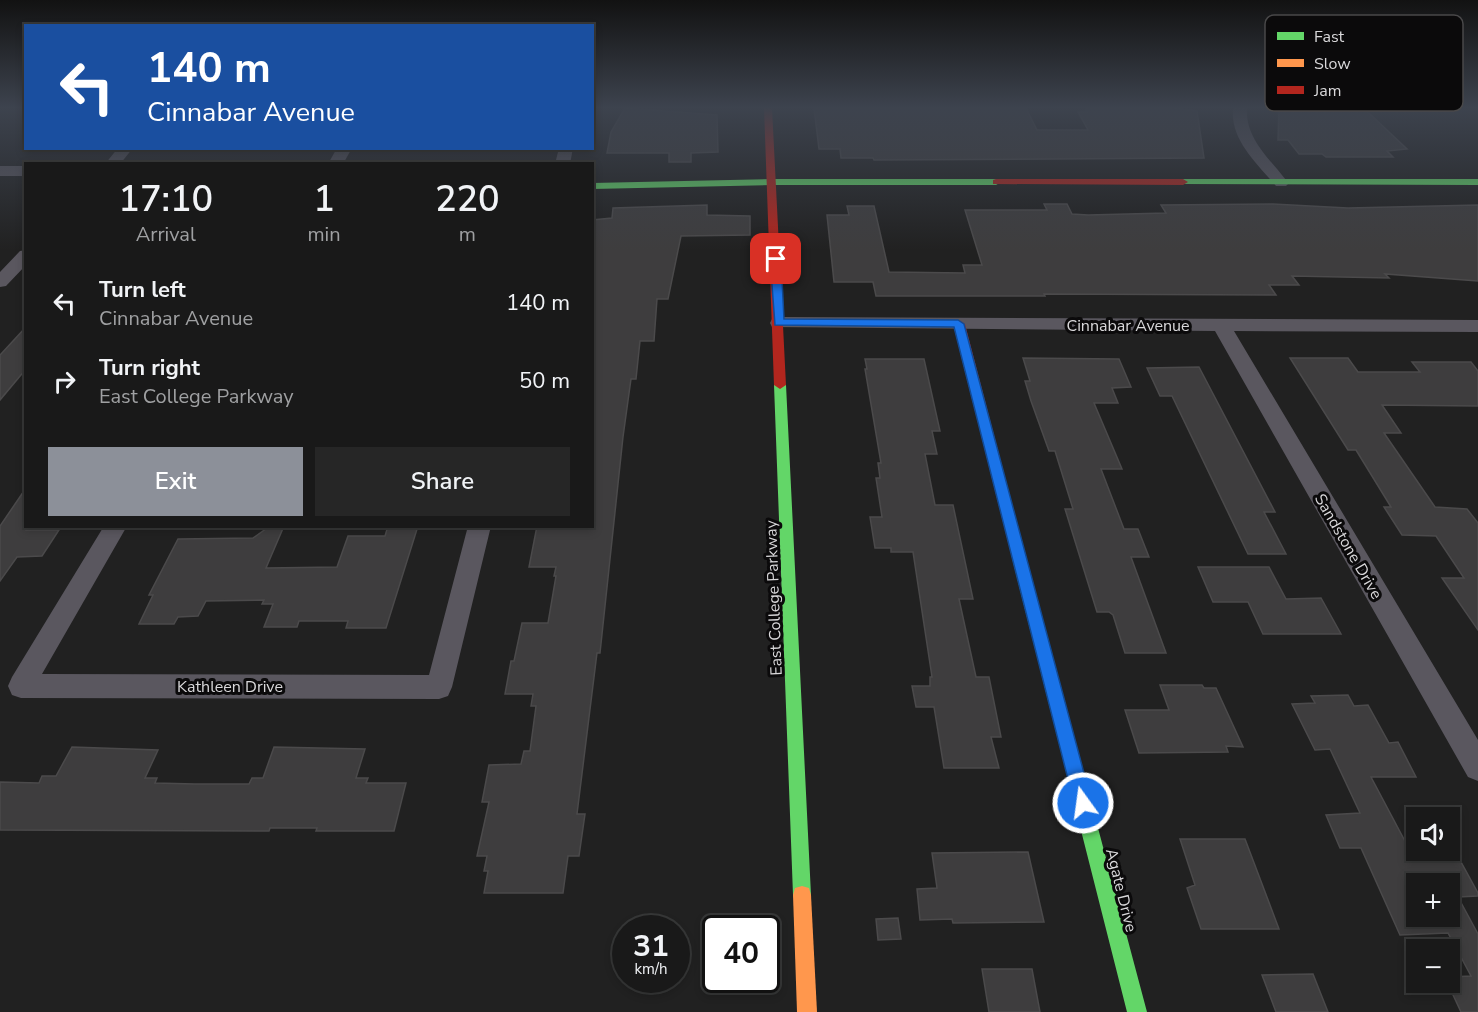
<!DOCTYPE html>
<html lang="en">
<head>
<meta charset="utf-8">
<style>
  body { margin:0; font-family:"Nunito Sans",sans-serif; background:#262626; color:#f1f3f6; height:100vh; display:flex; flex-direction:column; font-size:22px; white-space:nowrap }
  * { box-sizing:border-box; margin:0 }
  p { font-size:20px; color:#9fa0a2 }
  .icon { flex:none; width:33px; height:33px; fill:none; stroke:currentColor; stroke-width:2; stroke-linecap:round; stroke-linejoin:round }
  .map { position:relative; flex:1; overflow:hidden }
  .side { position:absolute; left:24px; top:162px; width:570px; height:366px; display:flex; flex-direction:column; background:#191919; border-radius:0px; box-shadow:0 3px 9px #0003,0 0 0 2px #373838 }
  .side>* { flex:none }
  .banner { position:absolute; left:24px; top:24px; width:570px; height:126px; border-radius:0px; box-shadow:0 3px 9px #0003,0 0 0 2px #373838; background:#1a4fa0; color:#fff; overflow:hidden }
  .buttons { position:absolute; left:1406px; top:807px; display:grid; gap:12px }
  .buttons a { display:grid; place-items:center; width:54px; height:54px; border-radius:0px; background:#191919; box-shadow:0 3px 9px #0003,0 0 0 2px #373838; font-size:30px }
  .speed { position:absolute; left:612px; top:915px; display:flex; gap:12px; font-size:30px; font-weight:700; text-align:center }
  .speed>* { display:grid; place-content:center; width:78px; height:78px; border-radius:50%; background:#191919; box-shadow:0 3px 9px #0003,0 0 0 2px #373838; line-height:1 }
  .speed small { font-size:15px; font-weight:400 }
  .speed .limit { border:3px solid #111; border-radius:9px; background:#fff; color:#111 }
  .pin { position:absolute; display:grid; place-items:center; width:51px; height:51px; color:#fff; margin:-26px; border-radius:12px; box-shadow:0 3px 9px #0006 }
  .me { position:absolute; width:66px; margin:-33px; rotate:346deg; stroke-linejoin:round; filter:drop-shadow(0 0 4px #0008) }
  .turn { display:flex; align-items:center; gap:21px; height:126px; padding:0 24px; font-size:27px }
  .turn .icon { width:78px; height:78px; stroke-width:2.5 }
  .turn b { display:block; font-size:42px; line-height:51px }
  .eta { display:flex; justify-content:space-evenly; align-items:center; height:102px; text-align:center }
  .eta b { font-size:36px; font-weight:600; line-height:42px }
  .action { display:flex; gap:12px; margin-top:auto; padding:12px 24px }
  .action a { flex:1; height:69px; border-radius:0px; background:#8c9099; color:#fff; font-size:24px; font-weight:600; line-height:69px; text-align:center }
  .action a+a { background:#262626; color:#f1f3f6 }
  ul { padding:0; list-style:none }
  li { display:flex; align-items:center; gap:18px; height:78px; padding:0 24px }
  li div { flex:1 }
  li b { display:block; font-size:22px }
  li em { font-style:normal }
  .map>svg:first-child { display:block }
</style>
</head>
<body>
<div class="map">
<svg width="1478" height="1012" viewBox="0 0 1478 1012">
  <rect width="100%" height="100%" fill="#212121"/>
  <!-- building -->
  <path fill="#3e3d3e" stroke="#4b4a4b" stroke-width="1.5" fill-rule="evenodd" d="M625 108 717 115 718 152 691 153V162H669V153H607L611 132Z
    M814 108H1026L1037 130H1088L1078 112H1087L1085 108H1173L1197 111 1204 158 874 160 873 158H841L840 149H819Z
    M1279 108H1360L1369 113 1407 149 1387 151 1393 157H1326L1322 154H1299L1288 140H1278Z
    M1044 204H1067L1072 214 1088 215 1166 213 1161 205 1273 204 1348 208 1478 205V281L1385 274 1389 278 1292 276 1299 285H1269L1276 295 1044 294 1045 296H876L873 282H834L827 215H849L847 206H874L889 272 965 273 963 265H982L965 210H1047Z
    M707 205V215L750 216V235L681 236 668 299H657L654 341H640L636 379H631L623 437 600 653H597L577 814H585L579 856H568L563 893H484L488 871H484L487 856H477L489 802H482L489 765 521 764 524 751H530L536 706H531L533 694H505L511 661H514L522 623H548L556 576H554L556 567H529L537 526H592V220L612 218 613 208Z
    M26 327V369L0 400V355Z
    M1023 358 1119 359 1131 387 1112 388 1118 403H1094L1122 469H1101L1124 529H1138L1149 557H1131L1166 653H1125L1113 615 1109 612H1097L1065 509H1073L1055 451H1049L1031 401 1025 381H1030Z
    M1290 358H1348L1358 372H1420L1412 362H1471L1478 371V406L1382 405 1401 433H1384L1435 507 1467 509 1478 523V630L1442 578H1464L1436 536 1402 535 1384 507H1391L1356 450H1348Z
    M865 359H924L940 431H932L937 454H925L935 505H953L973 599H959L976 677H989L1001 737H991L999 768H944L934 707H916L912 686H930V677H932L913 552H891V548H875L870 517H882L876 478H880L878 463H881L865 369H867Z
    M1199 367 1275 512H1264L1286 554H1248L1172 396H1160L1147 368Z
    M26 488V530H59L42 556 17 557 0 581V526Z
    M270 526H284L266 568 337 567 348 536H385L388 526H418L386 628H346L348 621H299L297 627H264L273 604H262L264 600 206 601 198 616 178 617 174 624H139L153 595H149L178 539 253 538Z
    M1198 567H1269L1286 599 1321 598 1341 634H1263L1248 602H1213Z
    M1160 685H1202L1204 688H1216L1243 747 1226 746 1228 752 1139 753 1125 710H1169Z
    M1348 695 1354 706 1368 705 1389 743 1398 742 1416 777H1371L1406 843H1416V850H1449L1450 842 1478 893V896L1458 897 1478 934V1012H1461L1447 982H1449V977L1471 976 1448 933 1400 935 1361 848H1340L1326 815 1360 813 1330 749 1315 750 1292 704 1315 703 1311 696ZM1416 884H1449V916H1416Z
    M72 747 158 750 145 778H157L155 783 195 784H249L252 778H263L274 747 365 749 356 778H368L366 783H406L394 831H316L317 828H270L269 831 0 830V782L39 783 42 776H56Z
    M1180 839H1245L1279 929H1201L1187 888 1195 885Z
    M1028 852 1044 922 953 923 952 919 920 920 917 889 937 888 932 853Z
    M898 918 901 939 878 940 876 919Z
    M982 969H1032L1040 1012H989Z
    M1313 974 1328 1012H1276L1262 975Z"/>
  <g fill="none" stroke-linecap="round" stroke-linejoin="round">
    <!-- street -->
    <path fill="#5a575f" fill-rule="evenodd" d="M1233 108H1247C1245 138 1269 158 1286 180L1289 183 1286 186H1276C1257 163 1230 140 1233 108Z
      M118 148H133L120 164H105Z
      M337 148H352L343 164H328Z
      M559 148H573L570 164H555Z
      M0 166H26V176H0Z
      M26 250V265L6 286 0 287V272L20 251Z
      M779 317 1478 320V332L1234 331 1478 740V781L1468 777 1215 331 772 327 770 323 772 319Z
      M104 526H127L42 674 429 675 468 526H491L452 687 448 696 439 699 21 698 12 695 8 686 12 677Z"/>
    <!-- fast -->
    <path fill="#63d668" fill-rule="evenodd" d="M772 179H996L1001 182 996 185H772L592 189V183Z
      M1183 179H1478V185L1180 184V180Z
      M780 381 786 385 811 895 809 902 802 904 795 902 793 895 774 385Z
      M1018 548 1023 550 1025 554 1147 1012H1127L1011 554 1013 550Z"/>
    <!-- slow -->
    <path fill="#ff974d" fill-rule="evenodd" d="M802 886 809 888 811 895 817 1012H797L793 895 795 888Z"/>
    <!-- jam -->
    <path fill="#b3261e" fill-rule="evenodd" d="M764 108H772L786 385 780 389 774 385Z
      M996 179H1183L1188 182 1183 185 993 184V180Z
      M959 320 965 324 1025 554 1023 558H1013L1011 554 953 324Z"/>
  </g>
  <!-- sky -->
  <linearGradient id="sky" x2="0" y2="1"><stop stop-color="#121212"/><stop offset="0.43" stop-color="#3d434e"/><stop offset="1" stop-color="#3d434e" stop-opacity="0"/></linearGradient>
  <rect width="1478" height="250" fill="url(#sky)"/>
  <!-- route -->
  <path fill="#1a73e8" stroke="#114b97" stroke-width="1.5" d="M776 256 781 259 784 319 958 320 964 324 1092 803 1089 810 1083 812 1076 810 1074 803 954 327 775 325 770 259Z"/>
  <g text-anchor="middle" stroke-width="6" stroke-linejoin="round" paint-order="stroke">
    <!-- street labels -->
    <g font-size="16" fill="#dad9db" stroke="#0b0a0b">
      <text x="1128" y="331">Cinnabar Avenue</text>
      <text transform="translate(1349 546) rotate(60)" y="6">Sandstone Drive</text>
      <text transform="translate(773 598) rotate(-92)" y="6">East College Parkway</text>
      <text x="230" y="692">Kathleen Drive</text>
      <text transform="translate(1122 890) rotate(76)" y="6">Agate Drive</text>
    </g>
  </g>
  <!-- legend -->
  <rect x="1265" y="15" width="198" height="96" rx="9" fill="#0b0a0b" stroke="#494849" stroke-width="1.5"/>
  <rect x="1277" y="32" width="27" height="8" fill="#63d668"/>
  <rect x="1277" y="59" width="27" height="8" fill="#ff974d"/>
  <rect x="1277" y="86" width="27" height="8" fill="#b3261e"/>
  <g font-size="16" fill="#dad9db">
    <text x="1314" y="42">Fast</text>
    <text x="1314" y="69">Slow</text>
    <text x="1314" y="96">Jam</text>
  </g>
</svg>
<div class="buttons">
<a><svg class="icon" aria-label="sound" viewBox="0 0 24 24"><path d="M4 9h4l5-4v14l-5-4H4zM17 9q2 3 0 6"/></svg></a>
<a>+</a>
<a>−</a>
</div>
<div class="speed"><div>31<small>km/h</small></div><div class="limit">40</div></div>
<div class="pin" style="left:776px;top:259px;background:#d93025"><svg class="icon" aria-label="arrive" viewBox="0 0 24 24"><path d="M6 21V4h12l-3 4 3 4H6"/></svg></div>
<svg class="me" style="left:1083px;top:803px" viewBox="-20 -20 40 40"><circle r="17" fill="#1a73e8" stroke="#fff" stroke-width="3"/><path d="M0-11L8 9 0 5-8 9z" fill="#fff"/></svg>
<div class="banner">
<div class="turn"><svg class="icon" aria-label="left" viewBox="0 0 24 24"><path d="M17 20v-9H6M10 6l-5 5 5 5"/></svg><div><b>140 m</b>Cinnabar Avenue</div></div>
</div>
<section class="side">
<div class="eta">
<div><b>17:10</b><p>Arrival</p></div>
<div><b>1</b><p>min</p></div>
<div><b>220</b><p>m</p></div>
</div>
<ul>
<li><svg class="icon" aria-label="left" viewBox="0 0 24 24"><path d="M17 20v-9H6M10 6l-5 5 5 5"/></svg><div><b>Turn left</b><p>Cinnabar Avenue</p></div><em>140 m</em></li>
<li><svg class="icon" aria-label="right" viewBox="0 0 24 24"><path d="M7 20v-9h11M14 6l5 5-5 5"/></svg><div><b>Turn right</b><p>East College Parkway</p></div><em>50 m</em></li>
</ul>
<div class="action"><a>Exit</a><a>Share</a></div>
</section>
</div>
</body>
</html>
